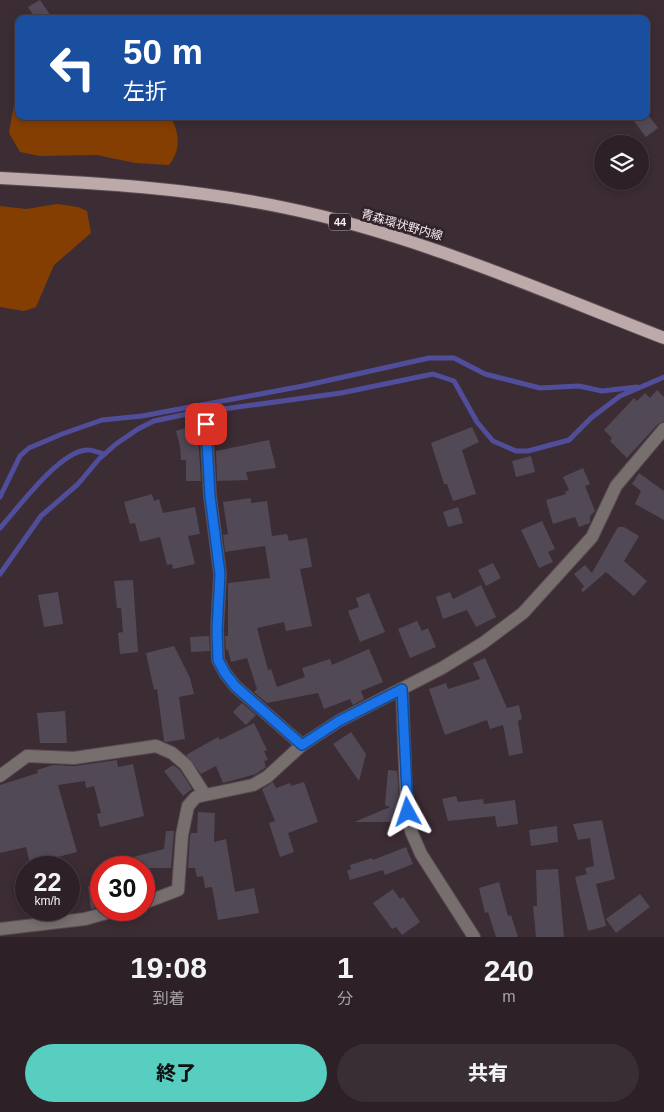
<!DOCTYPE html>
<html lang="ja">
<head>
<meta charset="utf-8">
<style>
  body { margin:0; font-family:Helvetica,"Noto Sans JP",sans-serif; background:#392e33; color:#f1f3f6; height:100vh; display:flex; flex-direction:column; font-size:19px; white-space:nowrap }
  * { box-sizing:border-box; margin:0 }
  p { font-size:16px; color:#a7a3a7 }
  .icon { flex:none; width:28px; height:28px; fill:none; stroke:currentColor; stroke-width:2; stroke-linecap:round; stroke-linejoin:round }
  .map { position:relative; height:937px; overflow:hidden }
  .side { display:flex; flex-direction:column; background:#2d2127; flex:1 }
  .side>* { flex:none }
  .banner { position:absolute; left:15px; top:15px; width:635px; height:105px; border-radius:10px; box-shadow:0 2px 8px #0003,0 0 0 1px #483e44; background:#1a4fa0; color:#fff; overflow:hidden }
  .fabs { position:absolute; left:594px; top:135px; display:grid; gap:10px }
  .fabs a { display:grid; place-items:center; width:55px; height:55px; border-radius:50%; background:#2d2127; box-shadow:0 2px 8px #0003,0 0 0 1px #483e44; font-size:25px }
  .speed { position:absolute; left:15px; top:856px; display:flex; gap:10px; font-size:25px; font-weight:700; text-align:center }
  .speed>* { display:grid; place-content:center; width:65px; height:65px; border-radius:50%; background:#2d2127; box-shadow:0 2px 8px #0003,0 0 0 1px #483e44; line-height:1 }
  .speed small { font-size:12px; font-weight:400 }
  .speed .limit { border:8px solid #d22; background:#fff; color:#111 }
  .pin { position:absolute; display:grid; place-items:center; width:42px; height:42px; color:#fff; margin:-21px; border-radius:10px; box-shadow:0 2px 8px #0006 }
  .me { position:absolute; width:55px; margin:-28px; rotate:355deg; stroke-linejoin:round; filter:drop-shadow(0 0 4px #0008) }
  .turn { display:flex; align-items:center; gap:18px; height:105px; padding:0 25px; font-size:22px }
  .turn .icon { width:65px; height:65px; stroke-width:2.5 }
  .turn b { display:block; font-size:35px; line-height:42px }
  .eta { display:flex; justify-content:space-evenly; align-items:center; height:85px; text-align:center }
  .eta b { font-size:30px; font-weight:800; line-height:35px }
  .button { display:flex; gap:10px; margin-top:auto; padding:10px 25px }
  .button a { flex:1; height:58px; border-radius:30px; background:#58cec0; color:#111; font-size:20px; font-weight:800; line-height:58px; text-align:center }
  .button a+a { background:#392e33; color:#f1f3f6 }
  .map>svg:first-child { display:block }
</style>
</head>
<body>
<div class="map">
<svg width="664" height="937" viewBox="0 0 664 937">
  <rect width="100%" height="100%" fill="#3c2c34"/>
  <!-- green -->
  <path fill="#843e02" d="M19 101V116H170C180 133 181 150 169 165L135 163 97 155 40 156 20 152 9 133 14 104Z
    M57 204 78 207 87 211 91 233 54 265 36 307 24 311 0 307V206L26 209Z"/>
  <g fill="none" stroke-linecap="round" stroke-linejoin="round">
    <!-- stream -->
    <path stroke="#504e9b" stroke-width="5" d="M0 497 20 456 29 448 62 434 102 420 142 416 303 386 429 358H454L485 374 540 388 579 386 602 391 637 387
      M0 528C19 507 58 453 86 450 91 449 99 453 105 454
      M0 574 41 516 78 484 99 459 116 444 138 429 154 421 187 414 341 393 433 374 454 381 477 422 493 441 516 451H528L569 440 591 418 620 396 664 377"/>
  </g>
  <!-- building -->
  <path fill="#524957" d="M40 0 53 19H36L28 7Z
    M630 116H649L658 128 646 137Z
    M657 390 664 397V421L658 424 627 458 610 441 612 438 604 430 634 398 637 401 645 393 650 398Z
    M195 425 198 435 201 481H186V460H181L180 446 176 431Z
    M472 427 479 442 462 450 476 494 453 501 447 484H444L431 443Z
    M269 440 276 468 246 472 248 480 217 481 216 451Z
    M531 456 535 472 516 477 512 461Z
    M583 468 590 484 585 486 595 511 590 516V523L579 527 575 517 553 524 546 500 566 494 565 492 569 490 563 477Z
    M639 473 664 491V520L635 504 641 491 632 484Z
    M152 494 154 501 159 499 163 513 195 507 200 534 188 536 195 564 173 569 172 564 167 565 160 537 140 542 135 523 130 524 124 502Z
    M251 498V503L267 501 272 536 287 534 289 541 307 538 312 567 300 569 312 626 286 631 284 622 257 628 268 670 271 669 277 687 305 677 302 668 330 659 332 665 369 649 383 682 361 691 364 699 353 705 350 699 324 709 318 693 267 703 254 692 257 689 247 658 231 662 228 650H226L225 636H228V583L270 578 265 546 225 552 223 535 228 534 223 502Z
    M458 507 463 523 448 527 443 512Z
    M542 521 555 549 548 552 553 562 539 568 521 530Z
    M618 527H624L639 536 624 561 647 581 634 596 606 572 583 592 581 590 584 586 574 574 585 565 592 573Z
    M493 563 501 578 486 586 478 570Z
    M133 580 138 652 120 654 118 633 123 632 121 608H117L114 581Z
    M481 585 496 617 476 627 467 610 443 619 436 597 450 592 453 599Z
    M58 592 63 624 44 627 38 595Z
    M369 593 385 632 360 642 348 611 359 607 356 598Z
    M417 621 422 631 428 628 436 647 410 658 398 629Z
    M209 636 210 651 191 652 190 637Z
    M174 646 190 678 194 694 179 697 185 739 166 742 164 741 157 689 154 690 146 653Z
    M485 658 507 708 519 705 522 719 518 721 523 753 509 756 503 725 490 729 487 720 445 735 429 689 446 683 448 689 480 679 473 663Z
    M242 703 256 715 246 725 233 712Z
    M65 711 67 743H40L37 713Z
    M254 723 267 750 264 751 268 760 264 761 266 767 256 774 223 783 216 766 201 774 186 755 218 737 220 740Z
    M351 732 366 754 359 781 333 744Z
    M117 760 118 767 133 764 144 816 100 827 97 814 101 813 94 786 86 788 85 781 58 785 77 852 50 859 52 868H31L26 847 0 853V785L38 773 37 770 53 765 75 766Z
    M173 765 180 770 192 789 183 796 164 771Z
    M388 770 397 771 401 822H354L390 807 385 805Z
    M273 782 276 788 290 783 291 786 304 782 318 822 288 833 294 852 280 857 269 823 275 821 262 789Z
    M456 796 458 802 483 799 484 804 515 800 518 824 497 827 495 816 448 821 442 799Z
    M198 812 215 813 214 842 226 839 235 892 254 888 259 913 218 920 212 887 205 888 203 876 197 877 195 868H188L190 836 191 833H197Z
    M602 820 615 879 596 884 606 926 588 931 575 877 587 874 585 868 594 866 590 838 578 840 573 824Z
    M557 826 558 842 531 846 529 830Z
    M166 831H174L171 868H110V863L164 849Z
    M406 847 413 864 385 875 383 870 350 880 347 871 351 869 350 865 372 858 373 860Z
    M558 869 564 937H536L533 906H537L536 870Z
    M499 882 508 916 511 915 518 937H496L488 912 485 913 479 888Z
    M101 884V906L91 909 88 886Z
    M393 889 400 899 403 897 420 922 402 935 396 927 392 929 373 903Z
    M640 894 650 907 616 933 606 919Z"/>
  <g fill="none" stroke-linecap="round" stroke-linejoin="round">
    <defs>
      <path id="minor" d="M206 424 210 496 220 574 217 630 218 660 225 673 235 686 302 745
        M402 689 406 792 411 831 421 854 474 937
        M0 776 27 756 74 758 156 746 172 753 186 765 205 795
        M144 903 178 890 182 835 188 806 196 797 253 785 267 777 302 745 339 721 442 668 483 643 523 613 592 537 616 486 664 429
        M0 929 85 919 117 910"/>
      <path id="primary" d="M0 178C96 183 192 188 286 208 417 235 540 290 664 338"/>
    </defs>
    <!-- minor casing -->
    <use href="#minor" stroke="#5a4b52" stroke-width="14"/>
    <!-- primary casing -->
    <use href="#primary" stroke="#5a4b52" stroke-width="14"/>
    <!-- minor -->
    <use href="#minor" stroke="#776e6e" stroke-width="12"/>
    <!-- primary -->
    <use href="#primary" stroke="#bda9a9" stroke-width="12"/>
  </g>
  <g fill="none" stroke-linecap="round" stroke-linejoin="round">
    <defs>
      <path id="route" d="M206 424 210 496 220 574 217 630 218 660 225 673 235 686 302 745 339 721 402 689 408 812"/>
    </defs>
    <!-- route casing -->
    <use href="#route" stroke="#114b97" stroke-width="12"/>
    <!-- route -->
    <use href="#route" stroke="#1a73e8" stroke-width="9"/>
  </g>
  <g text-anchor="middle" stroke-width="5" stroke-linejoin="round" paint-order="stroke">
    <!-- shield labels -->
    <rect fill="#32222a" stroke="#baafb5" stroke-width="1" x="329" y="213.5" width="22" height="17" rx="4"/>
    <g font-size="11" font-weight="bold" fill="#f5ebf0">
      <text x="340" y="226">44</text>
    </g>
    <!-- street labels -->
    <g font-size="12" fill="#f5ebf0" stroke="#32222a">
      <text transform="translate(402 225) rotate(16)" y="4">青森環状野内線</text>
    </g>
  </g>
</svg>
<div class="fabs">
<a><svg class="icon" aria-label="layers" viewBox="0 0 24 24"><path d="M12 4l9 5-9 5-9-5zM3 14l9 5 9-5"/></svg></a>
</div>
<div class="speed"><div>22<small>km/h</small></div><div class="limit">30</div></div>
<div class="pin" style="left:206px;top:424px;background:#d93025"><svg class="icon" aria-label="arrive" viewBox="0 0 24 24"><path d="M6 21V4h12l-3 4 3 4H6"/></svg></div>
<svg class="me" style="left:408px;top:812px" viewBox="-20 -20 40 40"><path d="M0-17L14 15 0 8-14 15z" fill="#1a73e8" stroke="#fff" stroke-width="4"/></svg>
<div class="banner">
<div class="turn"><svg class="icon" aria-label="left" viewBox="0 0 24 24"><path d="M17 20v-9H6M10 6l-5 5 5 5"/></svg><div><b>50 m</b>左折</div></div>
</div>
</div>
<section class="side">
<div class="eta">
<div><b>19:08</b><p>到着</p></div>
<div><b>1</b><p>分</p></div>
<div><b>240</b><p>m</p></div>
</div>
<div class="button"><a>終了</a><a>共有</a></div>
</section>
</body>
</html>
